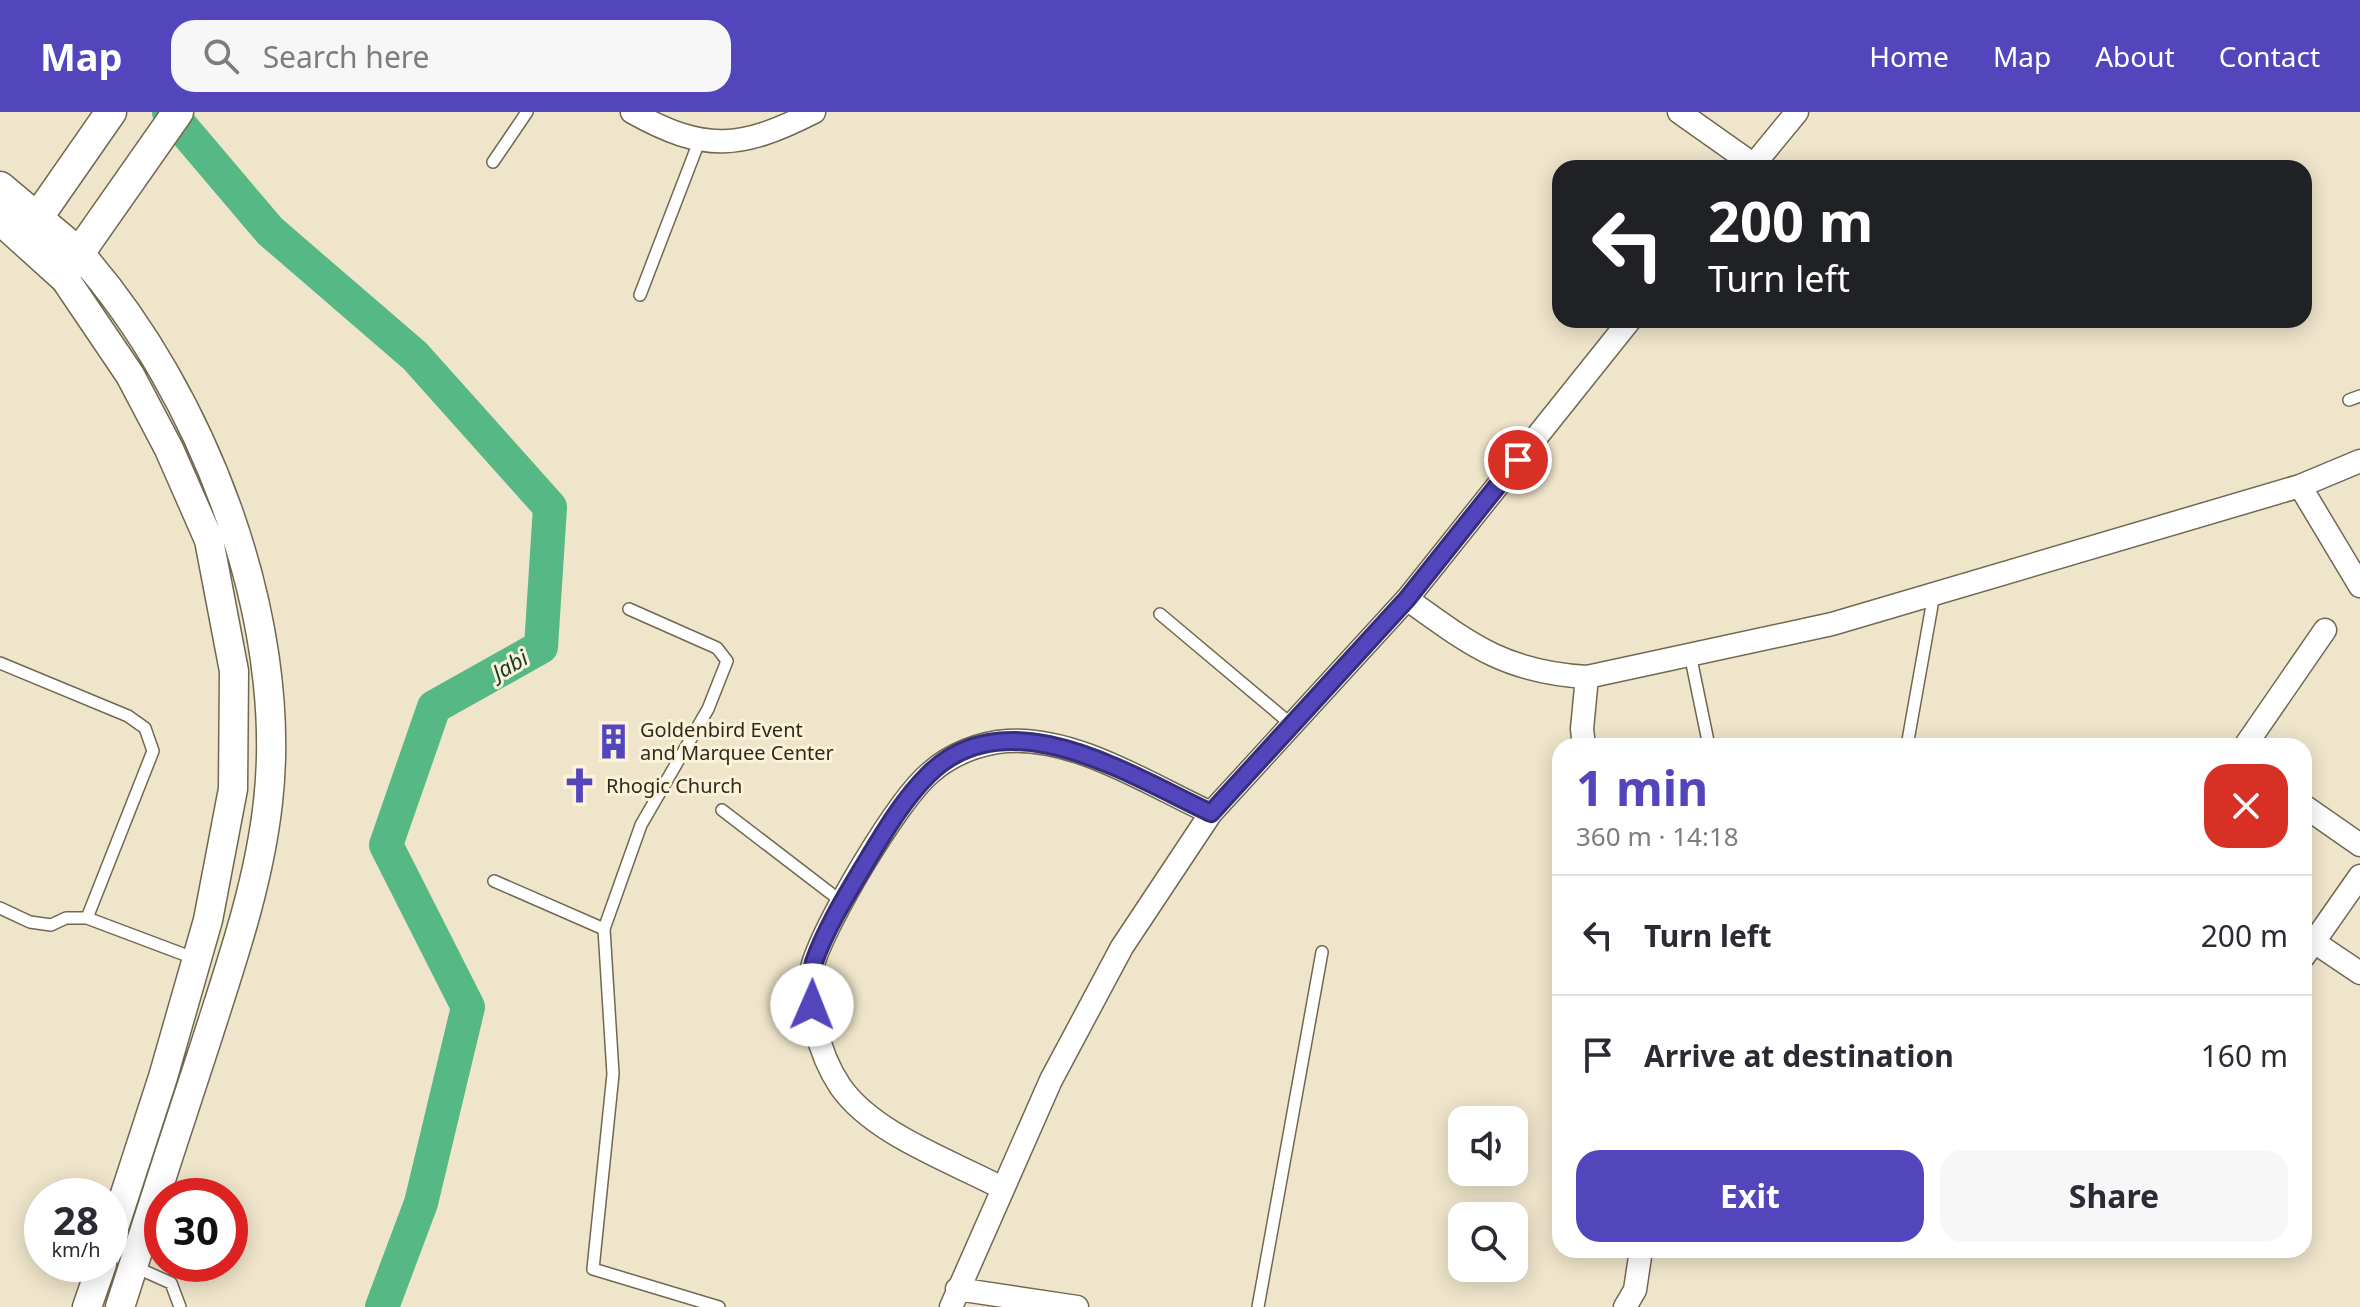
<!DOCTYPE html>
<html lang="en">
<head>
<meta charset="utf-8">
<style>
  body { margin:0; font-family:"Noto Sans",sans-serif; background:#f7f7f7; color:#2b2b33; height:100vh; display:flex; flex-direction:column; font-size:30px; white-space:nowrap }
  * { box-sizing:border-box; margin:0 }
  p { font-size:26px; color:#7c7c81 }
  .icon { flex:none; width:44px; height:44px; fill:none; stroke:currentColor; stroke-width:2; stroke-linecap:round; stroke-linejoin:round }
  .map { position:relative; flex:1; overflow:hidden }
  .drawer { position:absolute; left:1552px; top:626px; width:760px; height:520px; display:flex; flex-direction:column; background:#fff; border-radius:24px; box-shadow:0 4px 20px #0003 }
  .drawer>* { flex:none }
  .guide { position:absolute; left:1552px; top:48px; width:760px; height:168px; border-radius:24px; box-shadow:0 4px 20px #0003; background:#202124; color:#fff; overflow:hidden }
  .fabs { position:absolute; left:1448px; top:994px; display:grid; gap:16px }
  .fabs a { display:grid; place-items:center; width:80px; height:80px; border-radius:16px; background:#fff; box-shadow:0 4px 20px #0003; font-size:40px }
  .speed { position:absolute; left:24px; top:1066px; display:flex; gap:16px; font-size:40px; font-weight:700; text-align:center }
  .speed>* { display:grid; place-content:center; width:104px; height:104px; border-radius:50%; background:#fff; box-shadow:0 4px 20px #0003; line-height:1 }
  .speed small { font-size:20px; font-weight:400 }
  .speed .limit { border:12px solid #d22; background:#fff; color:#111 }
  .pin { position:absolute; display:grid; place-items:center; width:68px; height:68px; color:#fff; margin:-34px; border:4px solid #fff; border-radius:50%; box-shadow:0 2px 8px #0007 }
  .me { position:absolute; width:88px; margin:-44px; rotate:1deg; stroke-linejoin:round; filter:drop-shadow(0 0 6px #0008) }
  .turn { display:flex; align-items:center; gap:28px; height:168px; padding:0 24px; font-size:36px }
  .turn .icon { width:104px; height:104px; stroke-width:2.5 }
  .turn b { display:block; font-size:56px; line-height:68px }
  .round { display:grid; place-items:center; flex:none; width:84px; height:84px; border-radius:24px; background:#f7f7f7 }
  .summary { display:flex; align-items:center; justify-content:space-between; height:136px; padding:0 24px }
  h1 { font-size:48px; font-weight:700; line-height:60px; color:#5346bd }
  .cta { display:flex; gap:16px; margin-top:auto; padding:16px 24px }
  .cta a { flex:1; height:92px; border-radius:24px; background:#5346bd; color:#fff; font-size:32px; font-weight:700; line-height:92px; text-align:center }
  .cta a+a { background:#f7f7f7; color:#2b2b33 }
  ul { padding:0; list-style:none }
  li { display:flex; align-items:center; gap:24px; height:120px; padding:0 24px; border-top:2px solid #e1e1e2 }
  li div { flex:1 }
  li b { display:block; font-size:30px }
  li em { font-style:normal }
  header { display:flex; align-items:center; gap:48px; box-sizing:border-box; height:112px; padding:0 40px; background:#5346bd; color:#fff }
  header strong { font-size:38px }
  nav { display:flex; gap:44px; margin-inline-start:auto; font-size:28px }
  .search { width:560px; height:72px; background:#f7f7f7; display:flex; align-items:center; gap:20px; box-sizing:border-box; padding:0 28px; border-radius:24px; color:#7c7c81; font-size:30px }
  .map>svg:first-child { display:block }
</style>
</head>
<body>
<header>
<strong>Map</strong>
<div class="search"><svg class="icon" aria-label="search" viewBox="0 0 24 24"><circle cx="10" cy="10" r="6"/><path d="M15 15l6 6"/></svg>Search here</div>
<nav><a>Home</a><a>Map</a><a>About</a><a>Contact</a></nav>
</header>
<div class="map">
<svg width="2360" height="1195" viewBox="0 0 2360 1195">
  <rect width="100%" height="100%" fill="#efe5cb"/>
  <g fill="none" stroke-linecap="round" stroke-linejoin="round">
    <!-- river -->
    <path stroke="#56b884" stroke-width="34" d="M169 0 270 119 415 244 550 395 541 535 434 595 386 733 468 895 421 1091 382 1195"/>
    <defs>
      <path id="service" d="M493 50 527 0
        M640 183 700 27
        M2349 288 2360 284
        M629 497 717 536 727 549 708 597 641 713 604 817 613 962 593 1157 719 1195
        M1160 502 1292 613
        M1690 542 1709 634
        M0 551 128 604 145 616 153 639 87 806
        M1907 634 1934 482
        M722 698 842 790
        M494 769 604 817
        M0 796 30 810 51 813 66 806H87L196 847
        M133 1154 171 1171 180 1195
        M1258 1195 1322 840"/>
      <path id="minor" d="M632 0C705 41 741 37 814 0
        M1679 0 1754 53
        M1751 56 1797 0
        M2300 374 2360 474
        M1407 487C1471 533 1505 560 1587 565L1832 512 2300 374 2360 349
        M1584 634 1582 617 1587 565
        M2245 634 2325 518
        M2304 694 2360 733
        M2314 830 2360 861
        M2304 844 2360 764
        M1002 1076C951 1049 873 1022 840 974 820 944 803 887 813 852 826 809 897 689 930 661 951 642 980 631 1007 629 1075 624 1150 673 1211 701
        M957 1177 1077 1195
        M951 1195 1051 968 1122 835 1211 701 1407 487 1630 208
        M1625 1195 1635 1178 1641 1138"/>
      <path id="tertiary" d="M80 142C202 280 289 504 268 690 259 772 231 852 206 930 177 1018 148 1107 120 1195
        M63 164 130 263 169 337 209 428 234 559 233 677 208 808 163 965 110 1128
        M87 1195 102 1152"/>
      <path id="secondary" d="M0 75 80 142
        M0 107 63 164 178 0
        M24 125 111 0"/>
    </defs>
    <!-- service casing -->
    <use href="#service" stroke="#706850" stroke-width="14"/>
    <!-- minor casing -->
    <use href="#minor" stroke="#706850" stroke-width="25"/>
    <!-- tertiary casing -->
    <use href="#tertiary" stroke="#706850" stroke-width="31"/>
    <!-- secondary casing -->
    <use href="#secondary" stroke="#706850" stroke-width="33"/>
    <!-- service -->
    <use href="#service" stroke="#fff" stroke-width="11"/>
    <!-- minor -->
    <use href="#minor" stroke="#fff" stroke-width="22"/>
    <!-- tertiary -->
    <use href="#tertiary" stroke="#fff" stroke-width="28"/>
    <!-- secondary -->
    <use href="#secondary" stroke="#fff" stroke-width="30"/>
  </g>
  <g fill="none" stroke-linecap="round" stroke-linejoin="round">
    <defs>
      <path id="route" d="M812 893C812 880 810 863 814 850 827 813 851 776 871 742 888 714 905 686 928 663 1007 583 1131 664 1211 701L1407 487 1518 348"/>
    </defs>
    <!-- route casing -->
    <use href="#route" stroke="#362e7b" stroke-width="20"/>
    <!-- route -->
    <use href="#route" stroke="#5346bd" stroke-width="14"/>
  </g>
  <!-- icons -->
  <defs>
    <symbol id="building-bare" viewBox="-9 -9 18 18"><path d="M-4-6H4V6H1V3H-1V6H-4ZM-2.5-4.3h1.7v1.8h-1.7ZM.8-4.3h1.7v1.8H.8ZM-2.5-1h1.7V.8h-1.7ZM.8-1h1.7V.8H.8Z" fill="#5346bd" stroke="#fcf2d8" stroke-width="2.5" paint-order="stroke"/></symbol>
    <symbol id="church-bare" viewBox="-9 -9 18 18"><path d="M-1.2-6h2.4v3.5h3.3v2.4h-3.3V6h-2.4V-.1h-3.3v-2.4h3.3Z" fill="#5346bd" stroke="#fcf2d8" stroke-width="2.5" paint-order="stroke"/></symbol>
  </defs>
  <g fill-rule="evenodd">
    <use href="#building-bare" x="588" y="604" width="51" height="51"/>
    <use href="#church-bare" x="554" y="648" width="51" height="51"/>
  </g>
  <g text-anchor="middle" stroke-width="6" stroke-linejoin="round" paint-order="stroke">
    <!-- poi labels -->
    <g font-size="20" fill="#2e2a20" stroke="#fcf2d8" text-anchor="start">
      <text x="640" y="625">Goldenbird Event<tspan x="640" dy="23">and Marquee Center</tspan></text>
      <text x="606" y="681">Rhogic Church</text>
    </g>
    <!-- water labels -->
    <g font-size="22" font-style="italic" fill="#17402b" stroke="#fcf2d8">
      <text transform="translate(510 553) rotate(-30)" y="8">Jabi</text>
    </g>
  </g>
</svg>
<div class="fabs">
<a><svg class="icon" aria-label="sound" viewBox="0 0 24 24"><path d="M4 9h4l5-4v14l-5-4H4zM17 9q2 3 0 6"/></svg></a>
<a><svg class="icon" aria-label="search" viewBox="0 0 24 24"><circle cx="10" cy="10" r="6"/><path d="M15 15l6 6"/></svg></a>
</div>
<div class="speed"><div>28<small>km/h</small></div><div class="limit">30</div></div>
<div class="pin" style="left:1518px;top:348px;background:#d93025"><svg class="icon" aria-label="arrive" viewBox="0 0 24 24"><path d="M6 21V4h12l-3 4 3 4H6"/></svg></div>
<svg class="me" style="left:812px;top:893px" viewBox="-20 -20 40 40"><circle r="19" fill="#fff"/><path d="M0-13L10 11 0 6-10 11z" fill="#5346bd"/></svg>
<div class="guide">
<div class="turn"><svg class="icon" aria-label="left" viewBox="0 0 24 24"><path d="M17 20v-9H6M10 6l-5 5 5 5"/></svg><div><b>200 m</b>Turn left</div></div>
</div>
<section class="drawer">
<div class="summary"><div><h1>1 min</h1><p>360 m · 14:18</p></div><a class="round" style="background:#d93025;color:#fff"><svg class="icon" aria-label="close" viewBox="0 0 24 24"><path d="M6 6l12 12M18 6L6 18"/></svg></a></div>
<ul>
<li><svg class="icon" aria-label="left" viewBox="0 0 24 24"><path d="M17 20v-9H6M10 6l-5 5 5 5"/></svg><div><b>Turn left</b></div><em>200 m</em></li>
<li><svg class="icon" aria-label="arrive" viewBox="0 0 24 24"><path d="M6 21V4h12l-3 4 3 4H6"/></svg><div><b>Arrive at destination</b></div><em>160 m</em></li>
</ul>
<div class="cta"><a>Exit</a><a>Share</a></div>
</section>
</div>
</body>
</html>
